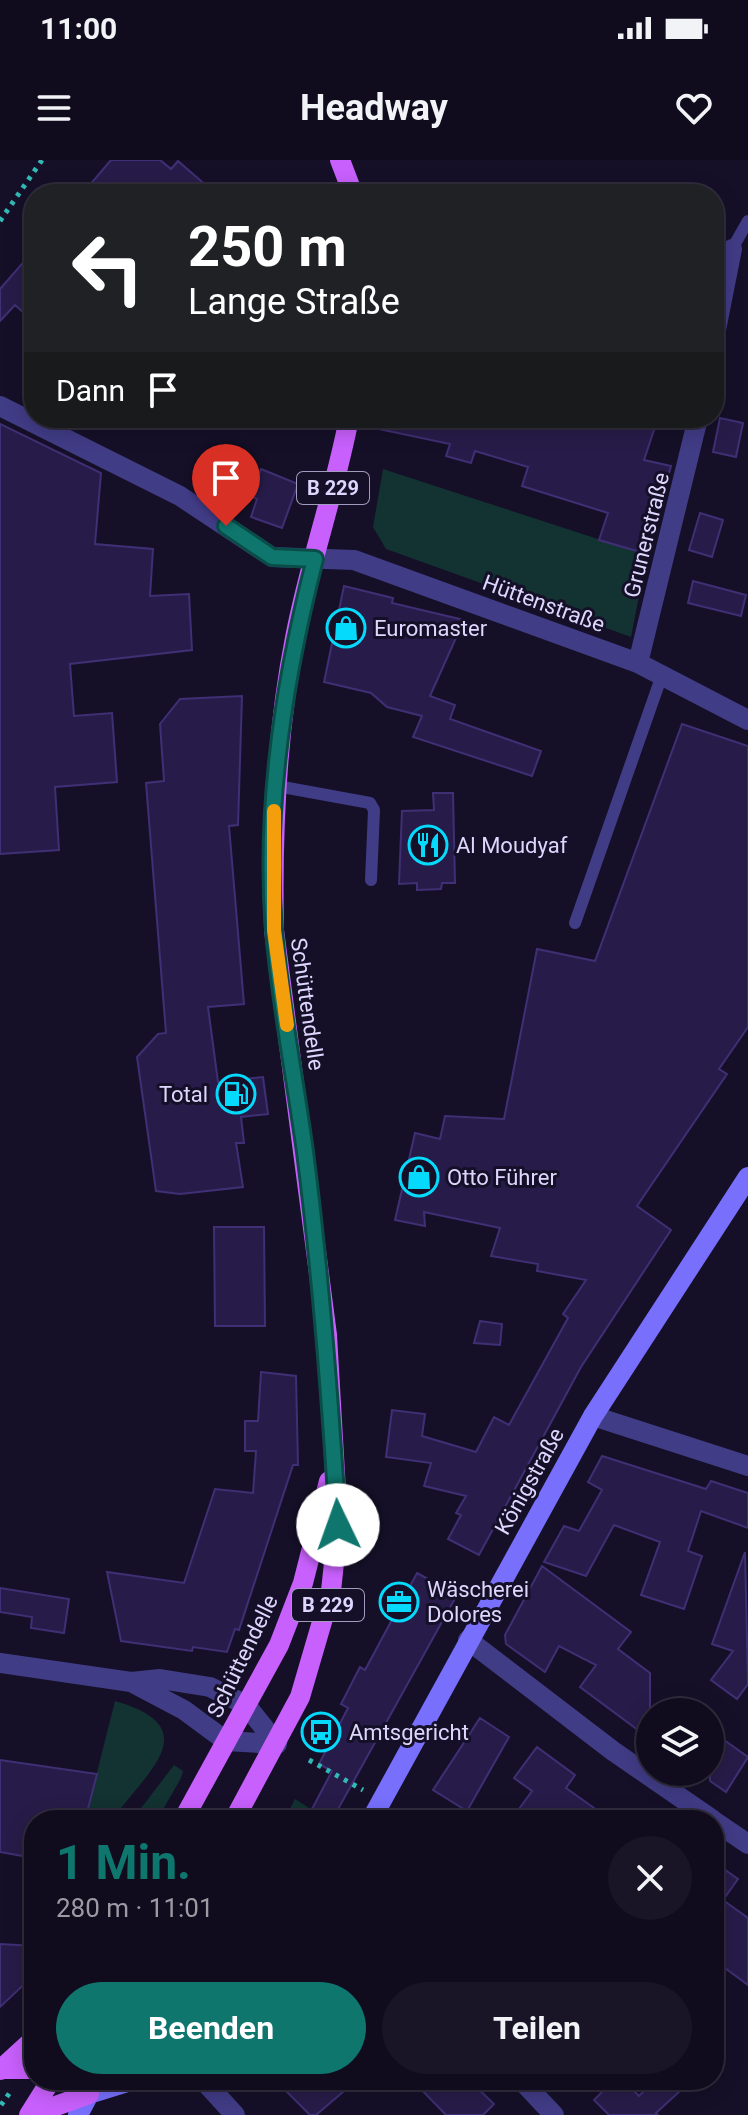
<!DOCTYPE html>
<html lang="de">
<head>
<meta charset="utf-8">
<style>
  body { margin:0; font-family:Roboto,sans-serif; background:#191527; color:#f1f3f6; height:100vh; display:flex; flex-direction:column; font-size:30px; white-space:nowrap }
  * { box-sizing:border-box; margin:0 }
  p { font-size:26px; color:#9c9ba4 }
  .icon { flex:none; width:44px; height:44px; fill:none; stroke:currentColor; stroke-width:2; stroke-linecap:round; stroke-linejoin:round }
  .map { position:relative; flex:1; overflow:hidden }
  .details { position:absolute; left:24px; top:1650px; width:700px; height:280px; display:flex; flex-direction:column; background:#100c1e; border-radius:32px; box-shadow:0 4px 20px #0003,0 0 0 2px #302c3c }
  .details>* { flex:none }
  .guide { position:absolute; left:24px; top:24px; width:700px; height:244px; border-radius:32px; box-shadow:0 4px 20px #0003,0 0 0 2px #302c3c; background:#202124; color:#fff; overflow:hidden }
  .fabs { position:absolute; left:636px; top:1538px; display:grid; gap:16px }
  .fabs a { display:grid; place-items:center; width:88px; height:88px; border-radius:50%; background:#100c1e; box-shadow:0 4px 20px #0003,0 0 0 2px #302c3c; font-size:40px }
  .pin { position:absolute; display:grid; place-items:center; width:68px; height:68px; color:#fff; margin:-82px -34px; border-radius:50% 50% 50% 0; rotate:-45deg; box-shadow:0 0 8px #0007 }
  .pin .icon { rotate:45deg }
  .me { position:absolute; width:88px; margin:-44px; rotate:357deg; stroke-linejoin:round; filter:drop-shadow(0 0 6px #0008) }
  .turn { display:flex; align-items:center; gap:28px; height:168px; padding:0 32px; font-size:36px }
  .turn .icon { width:104px; height:104px; stroke-width:2.5 }
  .turn b { display:block; font-size:56px; line-height:68px }
  .then { display:flex; align-items:center; height:76px; padding:0 32px; background:#0003; gap:16px; font-size:30px }
  .round { display:grid; place-items:center; flex:none; width:84px; height:84px; border-radius:42px; background:#191527 }
  .summary { display:flex; align-items:center; justify-content:space-between; height:136px; padding:0 32px }
  h1 { font-size:48px; font-weight:700; line-height:60px; color:#0f766e }
  .action { display:flex; gap:16px; margin-top:auto; padding:16px 32px }
  .action a { flex:1; height:92px; border-radius:48px; background:#0f766e; color:#fff; font-size:32px; font-weight:700; line-height:92px; text-align:center }
  .action a+a { background:#191527; color:#f1f3f6 }
  .status { display:flex; justify-content:space-between; align-items:center; height:56px; padding:0 40px; background:#100c1e; direction:ltr }
  .status svg { height:22px; fill:currentColor }
  header { display:flex; justify-content:space-between; align-items:center; height:104px; padding:0 32px; background:#100c1e; font-size:36px; font-weight:700 }
  .map>svg:first-child { display:block }
</style>
</head>
<body>
<div class="status"><b>11:00</b><svg viewBox="0 0 49 12"><path d="M0 12V9h3v3zM5 12V6h3v6zM10 12V3h3v9zM15 12V0h3v12zM26 1h20v11H26zM47 4h2v5h-2z"/></svg></div>
<header><svg class="icon" aria-label="menu" viewBox="0 0 24 24"><path d="M4 6h16M4 12h16M4 18h16"/></svg>Headway<svg class="icon" aria-label="heart" viewBox="0 0 24 24"><path d="M12 20l-8-8c-3-5 5-10 8-4 3-6 11-1 8 4z"/></svg></header>
<div class="map">
<svg width="748" height="1955" viewBox="0 0 748 1955">
  <rect width="100%" height="100%" fill="#151028"/>
  <!-- green -->
  <path fill="#133232" d="M383 309 647 395 631 477 386 389 373 367Z
    M115 1541C209 1568 145 1613 112 1660H85Z
    M174 1605 183 1611 181 1618 157 1660H132Z
    M295 1639 309 1648V1656L317 1660H284Z"/>
  <!-- building -->
  <path fill="#271c49" stroke="#3f2f74" stroke-width="2" d="M111 0H160L171 9 178 1 216 34H82Z
    M34 90V162L15 145 0 161V129Z
    M370 258H658L644 300 671 306 647 394 599 380 608 353 522 326 528 307 475 291 471 303 446 296 450 284 369 267Z
    M720 258 743 263 736 297 713 292Z
    M0 264 101 313 95 384 153 389 150 436 189 434 192 490 70 504 74 556 112 553 117 622 55 627 59 690 0 694Z
    M261 309 298 324 282 368 251 357 257 339 251 336Z
    M700 353 723 360 712 397 689 390Z
    M693 421 746 435 741 456 688 443Z
    M344 426 393 438 392 443 464 460 430 536 455 545 450 559 541 591 532 616 413 577 422 556 387 547 371 533 324 522Z
    M242 536 238 665 229 666 244 844 208 847 218 922 263 917 268 954 241 957 244 983H236L243 1027 180 1034 156 1031 137 897 158 874 166 873 146 623 164 621 160 564 180 539Z
    M682 564 748 586V867L719 909 727 914 637 1046 671 1070 581 1207 479 1395 448 1379 461 1355 456 1353 466 1336 424 1326 431 1303 386 1297 392 1250 425 1254 422 1276 476 1292 494 1257 509 1265 568 1158 563 1154 586 1120 537 1111 538 1104 491 1096 500 1068 424 1052 425 1066 395 1060 415 973 440 979 445 956 504 959 537 789 595 801Z
    M433 633H453L455 723H442L441 729 417 730V723L399 724 402 651 434 650Z
    M214 1067H264L265 1166H215Z
    M480 1161 502 1164 500 1185 474 1183Z
    M261 1212 296 1216 298 1305H293L239 1470 235 1469 227 1492 193 1487 192 1491 121 1481 107 1412 184 1423 215 1329 253 1333 256 1291H245V1261H258Z
    M602 1296 706 1329 711 1321 748 1333V1368L701 1351 688 1391 702 1396 684 1449 641 1435 660 1382 614 1365 586 1416 544 1402 564 1366 579 1371 602 1330 588 1322Z
    M745 1392 748 1524 737 1539 711 1520 733 1491 712 1484Z
    M542 1406 631 1472 618 1489 650 1513V1579L580 1527 596 1505 559 1486 545 1512 506 1484 505 1475Z
    M417 1413 457 1435 332 1660 312 1649 332 1611 319 1604 348 1548 341 1544 360 1507 365 1510Z
    M0 1428 69 1439 64 1473 31 1468 32 1457 0 1452Z
    M480 1558 509 1577 467 1651 433 1630Z
    M710 1570 748 1597 726 1632 710 1621Z
    M537 1587 575 1615 566 1628 611 1660H511L532 1631 514 1618Z
    M0 1600 97 1614 85 1660H34V1698L0 1692Z
    M714 1702 738 1719 723 1740 748 1758V1825L714 1800Z
    M0 1784 34 1786V1815L0 1847Z
    M275 1920H357L316 1955H310Z
    M412 1920H469L494 1944 483 1955H446Z
    M614 1920H623L639 1936 655 1920H692L656 1953 658 1955H609L594 1940Z"/>
  <g fill="none" stroke-linecap="round" stroke-linejoin="round">
    <!-- path -->
    <path stroke="#31b9b5" stroke-width="5" stroke-dasharray="4 6" stroke-linecap="butt" d="M0 61 42 0
      M309 1600 363 1630
      M1 1945 11 1931"/>
    <!-- lane -->
    <path stroke="#413c86" stroke-width="12" d="M732 89 748 61
      M277 626 370 643 374 650 371 720
      M575 763 662 515"/>
    <!-- street -->
    <path stroke="#413c86" stroke-width="20" d="M714 180 732 89
      M0 246 180 336 272 397 354 400 638 503 748 560
      M638 503 698 258
      M593 1256 748 1306
      M468 1480 613 1591 713 1660
      M0 1503 131 1522 160 1519 210 1527 246 1545 277 1584
      M131 1522 184 1550 226 1581 277 1584
      M714 1661 748 1684
      M203 1920 235 1955
      M521 1920 554 1955"/>
    <!-- secondary -->
    <path stroke="#7870fd" stroke-width="20" d="M371 1660 593 1256 748 1017
      M78 1955 89 1934 134 1920"/>
    <!-- primary -->
    <path stroke="#c860fd" stroke-width="20" d="M340 0 353 34
      M183 1660 279 1485 303 1423 329 1321
      M234 1660 300 1537 331 1431 338 1365 327 1175 274 770C272 672 276 574 295 478 309 404 335 332 349 258
      M5 1909H34
      M0 1910 34 1879
      M29 1955 51 1920
      M31 1955 89 1934"/>
  </g>
  <g fill="none" stroke-linecap="round" stroke-linejoin="round">
    <defs>
      <path id="route" d="M226 366 272 397 315 399C284 519 264 646 274 770 280 844 295 918 305 992 321 1116 330 1240 338 1365"/>
    </defs>
    <!-- route casing -->
    <use href="#route" stroke="#0a4d48" stroke-width="20"/>
    <!-- route -->
    <use href="#route" stroke="#0f766e" stroke-width="14"/>
    <!-- slow -->
    <path stroke="#f59e0b" stroke-width="14" d="M274 651V770L287 865"/>
  </g>
  <!-- icons -->
  <defs>
    <symbol id="shop-ring" viewBox="-11 -11 22 22"><circle r="9.5" fill="#151028" stroke="#06dafc" stroke-width="1.5"/><path d="M-5-2.5h2.3a2.7 3.5 0 0 1 5.4 0H5L5.5 6h-11ZM-1.5-2.5h3a1.5 2.3 0 0 0-3 0Z" fill="#06dafc"/></symbol>
    <symbol id="restaurant-ring" viewBox="-11 -11 22 22"><circle r="9.5" fill="#151028" stroke="#06dafc" stroke-width="1.5"/><path d="M-5-6h1v4h1v-4h1v4h1v-4h1v5L-1.5 .5V6h-2V.5L-5-1ZM5-6V6H3V1.5H1.5Q1.5-4 5-6Z" fill="#06dafc"/></symbol>
    <symbol id="fuel-ring" viewBox="-11 -11 22 22"><circle r="9.5" fill="#151028" stroke="#06dafc" stroke-width="1.5"/><path d="M-5.5-6h7V0h2V4h1.3V-2.5L3-4.5l.8-.8L6-3V5H2.5V1h-1V6h-7ZM-4.2-4.7v3.2H.2V-4.7Z" fill="#06dafc"/></symbol>
    <symbol id="office-ring" viewBox="-11 -11 22 22"><circle r="9.5" fill="#151028" stroke="#06dafc" stroke-width="1.5"/><path d="M-6-3h4V-5.5h4V-3h4V5H-6ZM-1-4.5V-3h2v-1.5ZM-6 0V1H6V0Z" fill="#06dafc"/></symbol>
    <symbol id="bus-ring" viewBox="-11 -11 22 22"><circle r="9.5" fill="#151028" stroke="#06dafc" stroke-width="1.5"/><path d="M-5-6H5V4H4V6H2V4H-2V6H-4V4H-5ZM-3.5-4V0h7V-4ZM-3.5 1.2v1.5H-2V1.2ZM2 1.2v1.5H3.5V1.2Z" fill="#06dafc"/></symbol>
  </defs>
  <g fill-rule="evenodd">
    <use href="#shop-ring" x="324" y="446" width="44" height="44"/>
    <use href="#restaurant-ring" x="406" y="663" width="44" height="44"/>
    <use href="#fuel-ring" x="214" y="912" width="44" height="44"/>
    <use href="#shop-ring" x="397" y="995" width="44" height="44"/>
    <use href="#office-ring" x="377" y="1420" width="44" height="44"/>
    <use href="#bus-ring" x="299" y="1550" width="44" height="44"/>
  </g>
  <g text-anchor="middle" stroke-width="6" stroke-linejoin="round" paint-order="stroke">
    <!-- shield labels -->
    <g fill="#151028" stroke="#a19bbe" stroke-width="2">
      <rect x="297" y="312" width="72" height="32" rx="6"/>
      <rect x="292" y="1429" width="72" height="32" rx="6"/>
    </g>
    <g font-size="20" font-weight="bold" fill="#ddd7fe">
      <text x="333" y="335">B 229</text>
      <text x="328" y="1452">B 229</text>
    </g>
    <!-- street labels -->
    <g font-size="22" fill="#ddd7fe" stroke="#151028">
      <text transform="translate(646 375) rotate(-76)" y="8">Grunerstraße</text>
      <text transform="translate(544 443) rotate(20)" y="8">Hüttenstraße</text>
      <text transform="translate(308 844) rotate(82)" y="8">Schüttendelle</text>
      <text transform="translate(529 1321) rotate(-61)" y="8">Königstraße</text>
      <text transform="translate(242 1496) rotate(-64)" y="8">Schüttendelle</text>
    </g>
    <!-- poi labels -->
    <g font-size="22" fill="#ddd7fe" stroke="#151028" text-anchor="start">
      <text x="374" y="476">Euromaster</text>
      <text x="456" y="693">Al Moudyaf</text>
      <text x="208" y="942" text-anchor="end">Total</text>
      <text x="447" y="1025">Otto Führer</text>
      <text x="427" y="1437">Wäscherei<tspan x="427" dy="25">Dolores</tspan></text>
      <text x="349" y="1580">Amtsgericht</text>
    </g>
  </g>
</svg>
<div class="fabs">
<a><svg class="icon" aria-label="layers" viewBox="0 0 24 24"><path d="M12 4l9 5-9 5-9-5zM3 14l9 5 9-5"/></svg></a>
</div>
<div class="pin" style="left:226px;top:366px;background:#d93025"><svg class="icon" aria-label="arrive" viewBox="0 0 24 24"><path d="M6 21V4h12l-3 4 3 4H6"/></svg></div>
<svg class="me" style="left:338px;top:1365px" viewBox="-20 -20 40 40"><circle r="19" fill="#fff"/><path d="M0-13L10 11 0 6-10 11z" fill="#0f766e"/></svg>
<div class="guide">
<div class="turn"><svg class="icon" aria-label="left" viewBox="0 0 24 24"><path d="M17 20v-9H6M10 6l-5 5 5 5"/></svg><div><b>250 m</b>Lange Straße</div></div>
<div class="then">Dann<svg class="icon" aria-label="arrive" viewBox="0 0 24 24"><path d="M6 21V4h12l-3 4 3 4H6"/></svg></div>
</div>
<section class="details">
<div class="summary"><div><h1>1 Min.</h1><p>280 m · 11:01</p></div><a class="round"><svg class="icon" aria-label="close" viewBox="0 0 24 24"><path d="M6 6l12 12M18 6L6 18"/></svg></a></div>
<div class="action"><a>Beenden</a><a>Teilen</a></div>
</section>
</div>
</body>
</html>
